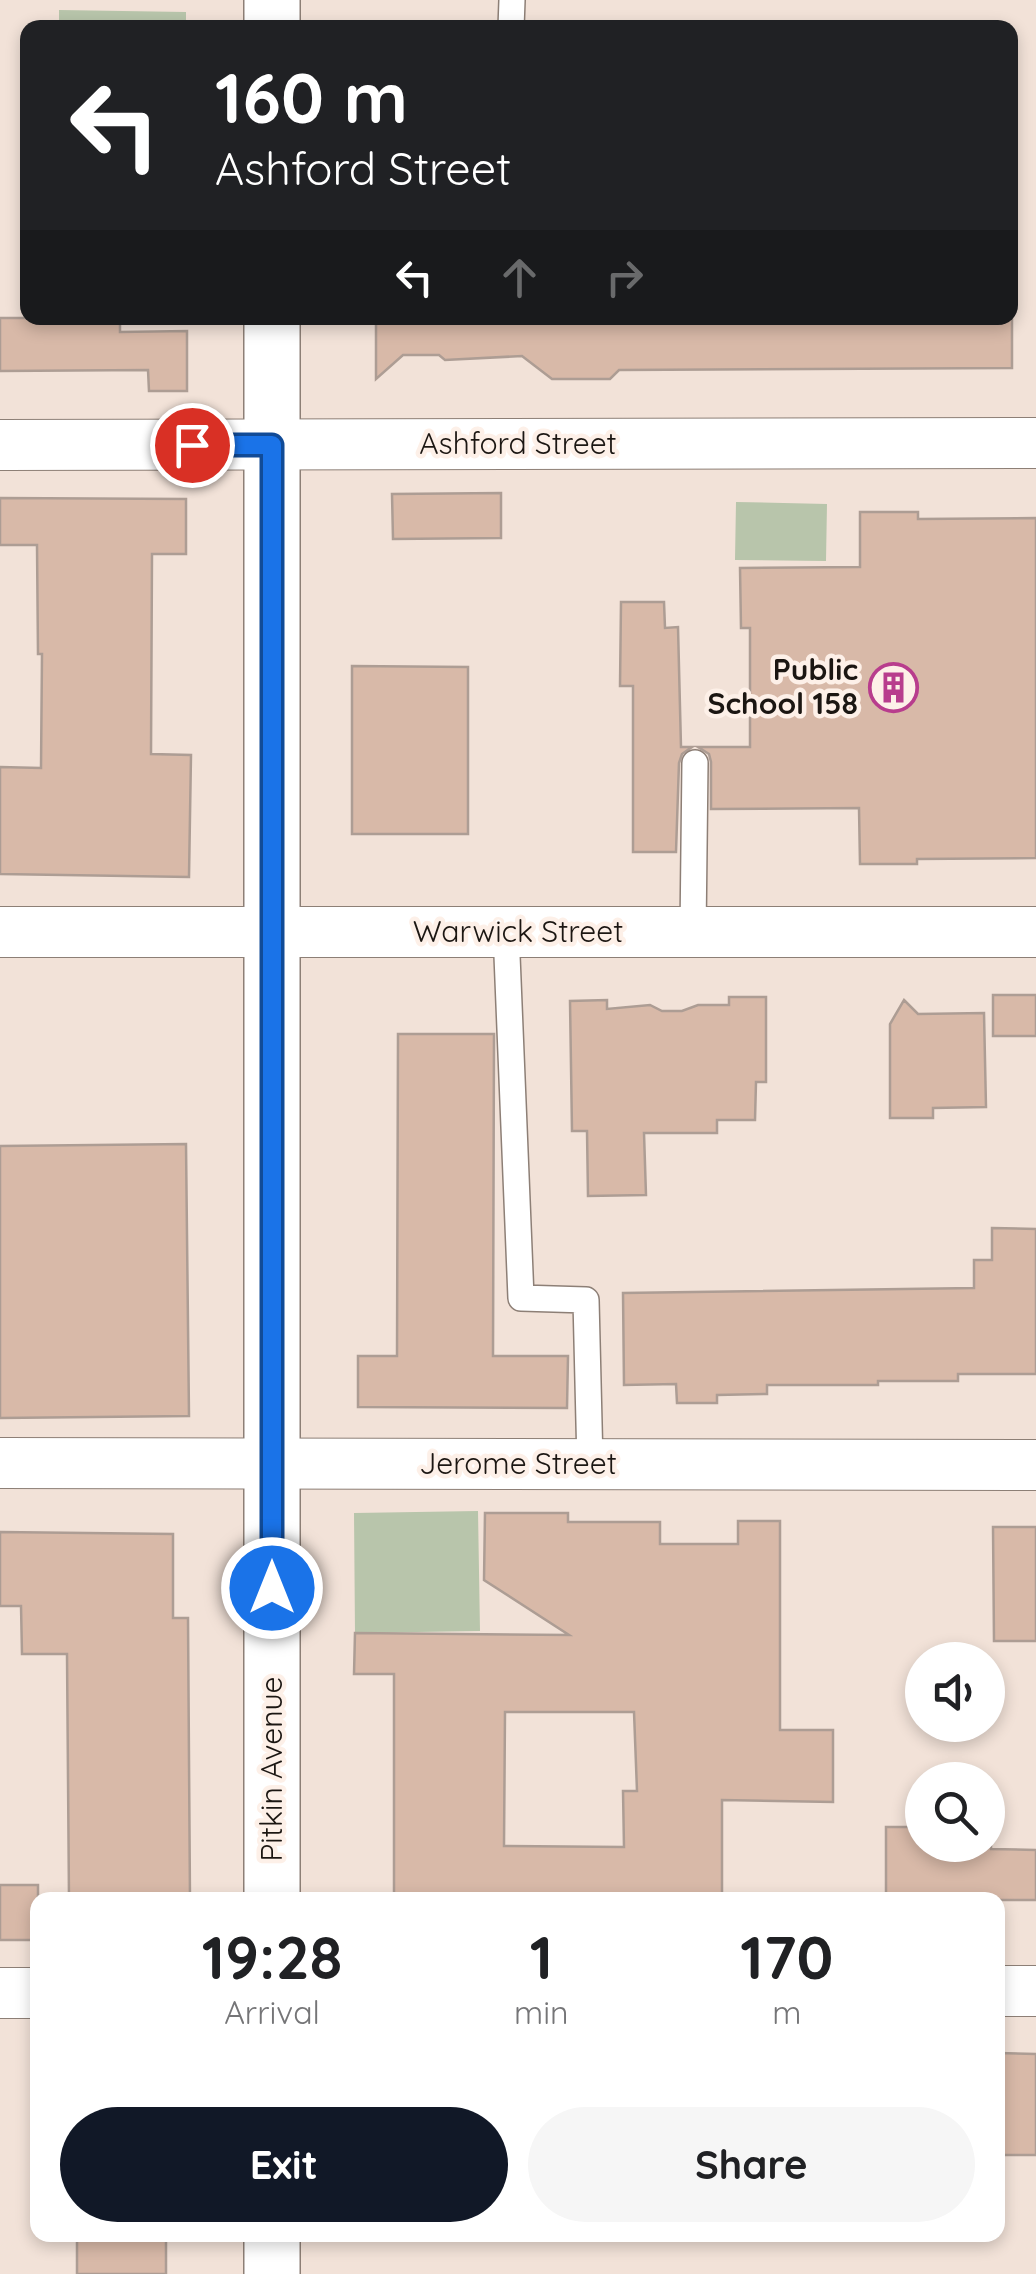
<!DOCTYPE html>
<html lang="en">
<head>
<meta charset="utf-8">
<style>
  body { margin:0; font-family:Quicksand,sans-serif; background:#f6f6f6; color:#202124; height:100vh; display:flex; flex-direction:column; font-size:38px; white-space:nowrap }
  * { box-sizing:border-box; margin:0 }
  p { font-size:32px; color:#757577 }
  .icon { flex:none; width:55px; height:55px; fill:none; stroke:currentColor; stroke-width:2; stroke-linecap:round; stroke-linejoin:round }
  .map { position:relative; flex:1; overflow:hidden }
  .details { position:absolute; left:30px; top:1892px; width:975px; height:350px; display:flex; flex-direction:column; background:#fff; border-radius:20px; box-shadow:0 5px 15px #0003 }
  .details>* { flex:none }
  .hud { position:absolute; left:20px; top:20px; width:998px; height:305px; border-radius:20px; box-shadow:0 5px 15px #0003; background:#202124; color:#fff; overflow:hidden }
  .buttons { position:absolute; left:905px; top:1642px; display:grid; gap:20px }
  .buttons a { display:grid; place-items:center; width:100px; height:100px; border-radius:50%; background:#fff; box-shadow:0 5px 15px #0003; font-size:50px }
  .pin { position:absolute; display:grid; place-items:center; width:85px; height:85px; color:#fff; margin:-42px; border:5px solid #fff; border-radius:50%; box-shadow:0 2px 10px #0007 }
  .me { position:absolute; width:110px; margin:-55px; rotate:0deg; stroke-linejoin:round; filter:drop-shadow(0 0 8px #0008) }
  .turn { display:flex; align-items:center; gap:35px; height:210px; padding:0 30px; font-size:45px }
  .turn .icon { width:130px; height:130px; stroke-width:2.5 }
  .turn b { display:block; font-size:70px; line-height:85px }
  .lanes { display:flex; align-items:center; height:95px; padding:0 30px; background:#0003; justify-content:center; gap:50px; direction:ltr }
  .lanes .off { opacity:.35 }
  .eta { display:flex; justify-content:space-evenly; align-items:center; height:170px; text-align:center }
  .eta b { font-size:60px; font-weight:700; line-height:70px }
  .button { display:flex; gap:20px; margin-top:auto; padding:20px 30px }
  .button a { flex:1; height:115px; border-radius:60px; background:#111827; color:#fff; font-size:40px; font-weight:700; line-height:115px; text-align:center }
  .button a+a { background:#f6f6f6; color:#202124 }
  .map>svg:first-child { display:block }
</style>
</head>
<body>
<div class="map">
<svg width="1036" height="2274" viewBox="0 0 1036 2274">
  <rect width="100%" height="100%" fill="#f2e2d8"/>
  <!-- green -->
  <path fill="#b8c5ab" d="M59 10 186 12V27H59Z
    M736 502 827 504 826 561 735 560Z
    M478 1511 480 1631 355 1633 354 1513Z"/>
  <!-- building -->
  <path fill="#d8b9a8" stroke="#ad9d94" stroke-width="2.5" fill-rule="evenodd" d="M0 318H120V332L187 331V391H149L148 370 0 371Z
    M376 318H1012V368L619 370 610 379H552L522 356 445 360 439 355H403L376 379Z
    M501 493V538L393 539 392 494Z
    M0 498 186 499V554H152L151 754 191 755 189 877 0 874V767L41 768 42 654H38L37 545H0Z
    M860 512H918V519L1036 518V858L917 859V864H860L859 808 711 809V762L709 754 698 747H750V628H741L740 568 860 567Z
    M621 602H664L665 628 678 627 681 747H692L682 754 679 763 676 852H633V686H620Z
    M352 666 468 667V834H352Z
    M993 995H1036V1036H993Z
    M729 997H766V1082H756L755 1120H717V1133H644L646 1195 588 1196 587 1131H572L570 1001 607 1000V1009L650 1005 662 1011H682L698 1005H729Z
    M904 1000 918 1014 984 1013 986 1107 933 1108V1118H890V1024Z
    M398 1034H494L493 1356H568L567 1408 358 1407V1356H397Z
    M186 1144 189 1416 0 1418V1146Z
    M992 1228 1036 1229V1374H958V1381H878V1385H767V1394L717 1395V1403H677L676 1384 624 1385 623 1293 974 1288V1260H992Z
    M485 1513H568V1522H660V1544H738V1521H780V1730H833V1802L722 1800V1900H394V1674H354L355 1633 569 1635 484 1580ZM505 1712H634L637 1791H623L624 1847 504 1846Z
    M993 1527H1036V1641H994Z
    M0 1532 173 1534V1618H188L190 1900H69L67 1654H22L21 1606H0Z
    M988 1826H991V1849L1036 1850V1900H886V1827H922V1845H988Z
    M0 1885H38V1940H0Z
    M998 2053 1036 2054V2155H998Z
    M77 2235H166V2274H77Z"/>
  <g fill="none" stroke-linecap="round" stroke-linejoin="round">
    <defs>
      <path id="service" d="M511 28 512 0
        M506 931 521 1298 586 1300 590 1464
        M693 932 695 763"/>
      <path id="minor" d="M0 445 1036 443
        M0 932H1036
        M0 1463 1036 1465
        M998 1991H1036
        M0 1993H38"/>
      <path id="tertiary" d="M272 0V28
        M272 1900V318
        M272 2274V2235"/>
    </defs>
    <!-- service casing -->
    <use href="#service" stroke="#8d7f76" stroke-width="28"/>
    <!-- minor casing -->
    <use href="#minor" stroke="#8d7f76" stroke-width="52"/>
    <!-- tertiary casing -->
    <use href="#tertiary" stroke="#8d7f76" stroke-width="58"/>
    <!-- service -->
    <use href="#service" stroke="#fff" stroke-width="25"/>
    <!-- minor -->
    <use href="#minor" stroke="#fff" stroke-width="50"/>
    <!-- tertiary -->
    <use href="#tertiary" stroke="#fff" stroke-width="55"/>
  </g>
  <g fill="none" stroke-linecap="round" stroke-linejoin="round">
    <defs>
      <path id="route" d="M192 445H272V1588"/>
    </defs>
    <!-- route casing -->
    <use href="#route" stroke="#114b97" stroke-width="25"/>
    <!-- route -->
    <use href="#route" stroke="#1a73e8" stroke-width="18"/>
  </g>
  <!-- icons -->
  <defs>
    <symbol id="building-ring" viewBox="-11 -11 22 22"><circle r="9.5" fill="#fdf0e8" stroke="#b83d8d" stroke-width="1.5"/><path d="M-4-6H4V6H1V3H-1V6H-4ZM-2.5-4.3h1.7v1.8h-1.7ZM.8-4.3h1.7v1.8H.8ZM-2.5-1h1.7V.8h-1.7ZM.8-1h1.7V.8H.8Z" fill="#b83d8d"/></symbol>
  </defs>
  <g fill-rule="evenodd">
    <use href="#building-ring" x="866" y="660" width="55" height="55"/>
  </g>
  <g text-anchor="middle" stroke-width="9" stroke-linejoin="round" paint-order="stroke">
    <!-- street labels -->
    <g font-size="30" fill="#1b1612" stroke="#fdf0e8">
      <text x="518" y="454">Ashford Street</text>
      <text x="518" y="942">Warwick Street</text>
      <text x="518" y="1474">Jerome Street</text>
      <text transform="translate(272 1769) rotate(-90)" y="10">Pitkin Avenue</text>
    </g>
    <!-- poi labels -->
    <g font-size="30" font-weight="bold" fill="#1b1612" stroke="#fdf0e8" text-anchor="end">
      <text x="858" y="680">Public<tspan x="858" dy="34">School 158</tspan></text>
    </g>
  </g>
</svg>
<div class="buttons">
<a><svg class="icon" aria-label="sound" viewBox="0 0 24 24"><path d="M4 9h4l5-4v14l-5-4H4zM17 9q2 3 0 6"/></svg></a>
<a><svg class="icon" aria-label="search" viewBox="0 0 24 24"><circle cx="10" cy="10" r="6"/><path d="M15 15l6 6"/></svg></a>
</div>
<div class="pin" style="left:192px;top:445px;background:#d93025"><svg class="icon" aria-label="arrive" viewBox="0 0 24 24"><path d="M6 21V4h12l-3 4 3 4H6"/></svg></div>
<svg class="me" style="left:272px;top:1588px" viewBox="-20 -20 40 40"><circle r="17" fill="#1a73e8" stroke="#fff" stroke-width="3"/><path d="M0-11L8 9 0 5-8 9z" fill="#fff"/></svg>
<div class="hud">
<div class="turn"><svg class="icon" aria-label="left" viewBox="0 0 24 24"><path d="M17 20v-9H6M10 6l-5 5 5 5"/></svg><div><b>160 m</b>Ashford Street</div></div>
<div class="lanes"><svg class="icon" aria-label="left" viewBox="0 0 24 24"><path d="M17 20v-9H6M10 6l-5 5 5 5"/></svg><svg class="icon off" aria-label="ahead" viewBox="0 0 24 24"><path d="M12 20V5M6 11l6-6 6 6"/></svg><svg class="icon off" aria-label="right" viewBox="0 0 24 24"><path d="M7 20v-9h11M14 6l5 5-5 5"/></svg></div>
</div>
<section class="details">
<div class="eta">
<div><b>19:28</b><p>Arrival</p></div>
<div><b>1</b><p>min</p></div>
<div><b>170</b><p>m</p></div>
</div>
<div class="button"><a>Exit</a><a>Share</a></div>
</section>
</div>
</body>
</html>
